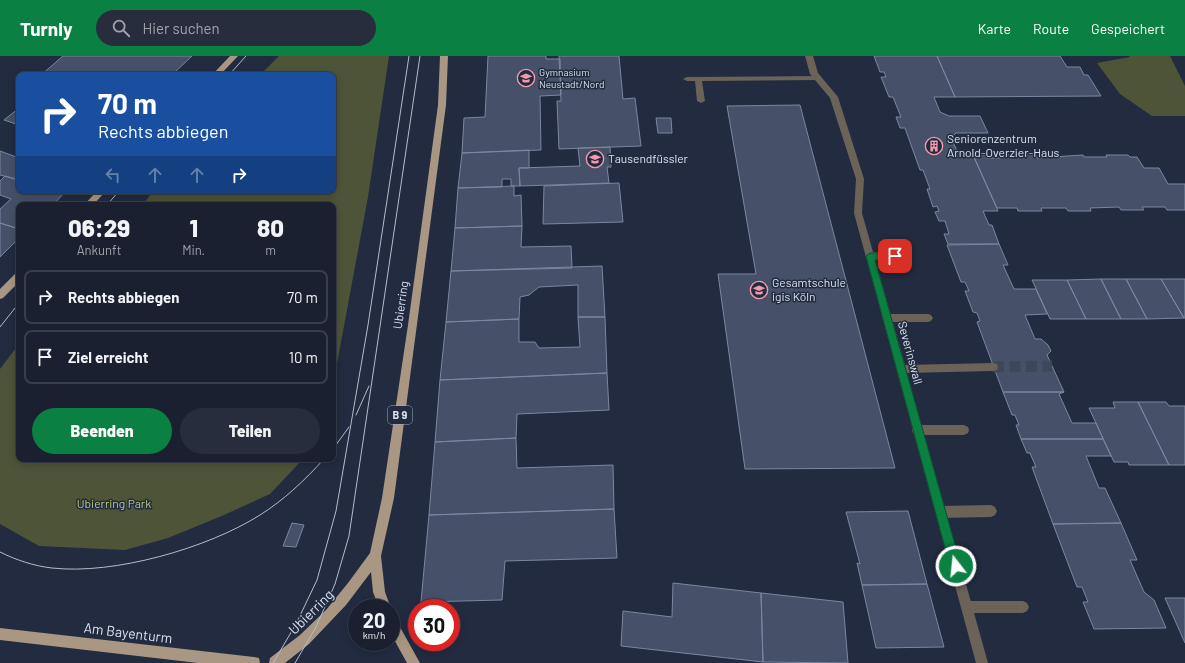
<!DOCTYPE html>
<html lang="de">
<head>
<meta charset="utf-8">
<style>
  body { margin:0; font-family:Barlow,sans-serif; background:#272d3c; color:#f1f3f6; height:100vh; display:flex; flex-direction:column; font-size:15px; white-space:nowrap }
  * { box-sizing:border-box; margin:0 }
  p { font-size:13px; color:#9fa3ab }
  .icon { flex:none; width:22px; height:22px; fill:none; stroke:currentColor; stroke-width:2; stroke-linecap:round; stroke-linejoin:round }
  .map { position:relative; flex:1; overflow:hidden }
  .panel { position:absolute; left:16px; top:146px; width:320px; height:260px; display:flex; flex-direction:column; background:#1a2030; border-radius:8px; box-shadow:0 2px 10px #0003,0 0 0 1px #383e4c }
  .panel>* { flex:none }
  .guide { position:absolute; left:16px; top:16px; width:320px; height:122px; border-radius:8px; box-shadow:0 2px 10px #0003,0 0 0 1px #383e4c; background:#1a4fa0; color:#fff; overflow:hidden }
  .speed { position:absolute; left:348px; top:543px; display:flex; gap:8px; font-size:20px; font-weight:700; text-align:center }
  .speed>* { display:grid; place-content:center; width:52px; height:52px; border-radius:50%; background:#1a2030; box-shadow:0 2px 10px #0003,0 0 0 1px #383e4c; line-height:1 }
  .speed small { font-size:10px; font-weight:400 }
  .speed .limit { border:6px solid #d22; background:#fff; color:#111 }
  .pin { position:absolute; display:grid; place-items:center; width:34px; height:34px; color:#fff; margin:-17px; border-radius:8px; box-shadow:0 2px 6px #0006 }
  .me { position:absolute; width:44px; margin:-22px; rotate:344deg; stroke-linejoin:round; filter:drop-shadow(0 0 3px #0008) }
  .turn { display:flex; align-items:center; gap:14px; height:84px; padding:0 16px; font-size:18px }
  .turn .icon { width:52px; height:52px; stroke-width:2.5 }
  .turn b { display:block; font-size:28px; line-height:34px }
  .lanes { display:flex; align-items:center; height:38px; padding:0 16px; background:#0003; justify-content:center; gap:20px; direction:ltr }
  .lanes .off { opacity:.35 }
  .eta { display:flex; justify-content:space-evenly; align-items:center; height:68px; text-align:center }
  .eta b { font-size:24px; font-weight:800; line-height:28px }
  .button { display:flex; gap:8px; margin-top:auto; padding:8px 16px }
  .button a { flex:1; height:46px; border-radius:24px; background:#0b8043; color:#fff; font-size:16px; font-weight:800; line-height:46px; text-align:center }
  .button a+a { background:#272d3c; color:#f1f3f6 }
  ul { padding:0; list-style:none }
  li { display:flex; align-items:center; gap:12px; height:54px; margin:0 8px 6px; padding:0 8px; border:2px solid #383e4c; border-radius:8px }
  li div { flex:1 }
  li b { display:block; font-size:15px }
  li em { font-style:normal }
  header { display:flex; align-items:center; gap:24px; box-sizing:border-box; height:56px; padding:0 20px; background:#0b8043; color:#fff }
  header strong { font-size:19px }
  nav { display:flex; gap:22px; margin-inline-start:auto; font-size:14px }
  .search { width:280px; height:36px; background:#272d3c; display:flex; align-items:center; gap:10px; box-sizing:border-box; padding:0 14px; border-radius:22px; color:#9fa3ab; font-size:15px }
  .map>svg:first-child { display:block }
</style>
</head>
<body>
<header>
<strong>Turnly</strong>
<div class="search"><svg class="icon" aria-label="search" viewBox="0 0 24 24"><circle cx="10" cy="10" r="6"/><path d="M15 15l6 6"/></svg>Hier suchen</div>
<nav><a>Karte</a><a>Route</a><a>Gespeichert</a></nav>
</header>
<div class="map">
<svg width="1185" height="607" viewBox="0 0 1185 607">
  <rect width="100%" height="100%" fill="#222b40"/>
  <!-- green -->
  <path fill="#4e5437" d="M279 0H389L368 141 333 329V149H142L154 135H333V19H260Z
    M1129 0H1170L1185 30V60H1152L1120 38 1097 7 1130 1Z
    M19 288V403H303L270 438 224 459 168 482 125 494 39 490 0 468V313Z"/>
  <!-- building -->
  <path fill="#465068" stroke="#7b87a1" d="M63 0H192L174 17 181 19H41Z
    M488 0H546V3H560L561 39 540 40 541 94 462 97 464 62 485 61Z
    M559 0H619L623 43 635 42 641 90 559 93 557 45H561Z
    M874 0H937L955 41H934L940 56 949 60H980L988 77H956L951 82 959 99H973L998 155H983L989 169H992L999 188H948L944 178H949L945 165H939L935 156 939 155 937 150 933 151 927 133H930L923 114H920L905 72H900L896 61H901L893 41H889L881 21H886L884 16H880Z
    M937 0H1060L1067 11H1080L1084 19H1088L1101 40 955 41Z
    M800 49 844 217 895 412 745 413 718 218H756L727 50Z
    M19 52V69L4 64Z
    M656 62H671L672 77H658Z
    M610 91 611 111H607L609 127 520 130 519 112 580 110 578 92Z
    M529 94V112H519L520 130H511V123H502V131L458 132 462 97Z
    M0 95 19 102V124L0 119Z
    M1017 98 1036 99 1037 102 1083 99 1084 101H1107L1106 99H1128L1130 101H1137L1144 112H1159L1168 128H1185V154H1167L1165 151H1142L1144 154H1121L1119 151 1090 152 1091 155H1068L1066 152H1041L1042 155H1018L1017 152H997L973 99H986L987 102H1001L999 100Z
    M5 120 19 124V135H57L64 137 53 149H19V173L0 167V153L11 143 0 139V125Z
    M619 127 623 166 543 168 544 130Z
    M514 130V140L521 139 522 170 455 172 458 132Z
    M0 167 19 173V182L0 201Z
    M522 170 521 191 571 190 572 212 451 215 455 172Z
    M999 188 1008 209H1003L1014 233H1036L1047 258 1025 259 1035 283H1041L1048 289 1051 295 1047 299 1064 336H1003L977 266 980 265 977 257 973 256 965 235H969L965 226H961L947 189Z
    M602 210 605 261H578V229L539 231 529 239 520 241 519 263 446 266 451 215Z
    M1101 223H1126L1147 263H1121Z
    M1101 223 1121 263H1086L1067 224Z
    M1126 223H1161L1184 262 1147 263Z
    M1161 223H1185V262H1184Z
    M1032 224H1067L1086 263H1050Z
    M578 261H605L607 317 440 324 446 266 519 263V286H535L539 292 580 291Z
    M607 317 609 354 517 358 516 382 435 386 440 324Z
    M1003 336H1064L1059 338 1072 367H1096L1103 383H1021L1016 369H1019L1015 359H1012Z
    M1113 346H1138L1169 409H1129L1128 406H1114L1089 352H1115Z
    M1138 346H1166L1169 350H1185V409H1169Z
    M516 382 517 412 613 409 614 453 429 459 435 386Z
    M1021 383H1103L1111 400H1086L1099 432H1105L1121 467 1053 468 1032 411H1036L1030 397H1027Z
    M614 453 617 502 505 505 502 544 421 546 429 459Z
    M908 455 927 528 862 529 857 507 860 508 846 456Z
    M292 467 304 469 296 491 283 490Z
    M1121 467 1137 504H1130L1144 536 1154 544 1166 572 1094 573 1083 546H1088L1082 531H1077L1053 468Z
    M673 527 761 537 763 606 621 590 623 555 672 561Z
    M927 528 944 591 876 592 862 529Z
    M761 537 843 546 848 607 763 606Z
    M1165 542H1185V587Z"/>
  <g fill="none" stroke-linecap="round" stroke-linejoin="round">
    <!-- street-tunnel -->
    <path stroke="#3e465a" stroke-width="11" stroke-dasharray="11 5.5" stroke-linecap="butt" d="M993 311 1052 310"/>
    <!-- lane -->
    <path fill="#6b6258" fill-rule="evenodd" d="M818 20H821V24L702 25 705 45 701 47 697 45 695 25H687L683 23 687 21Z
      M870 196 907 197 912 201 907 205 870 204 865 200Z
      M887 258H928L931 259 933 262 931 265 928 266H887L884 265 882 262 884 259Z
      M917 369H964L968 371 969 374 968 377 964 379H917L913 377 912 374 913 371Z
      M991 449 995 451 997 455 995 459 991 461 941 462 937 460 935 456 937 452 941 450Z
      M967 545H1023L1027 547 1029 551 1027 555 1023 557H967L963 555 961 551 963 547Z"/>
    <!-- street -->
    <path fill="#6b6258" fill-rule="evenodd" d="M805 0H813L818 17 838 41 864 123 862 157 905 309 993 307 997 308 998 311 997 314 993 315 907 317 988 607H976L854 157 856 123 830 42 810 18Z"/>
    <!-- primary -->
    <path fill="#a99783" fill-rule="evenodd" d="M230 0H238L220 19H212Z
      M440 0H448L446 49 394 442 381 500 385 536 391 552H379L373 536 371 516 346 549 309 588 285 607H269L270 602 300 579 326 554 348 527 370 497 382 442 408 269 438 49Z
      M97 135H106L93 149H84Z
      M19 216V226L3 242 0 243V233L16 217Z
      M391 560 395 562 420 607H407L391 578Z
      M0 572 254 601 259 602 260 607H198L0 584Z"/>
    <!-- tram -->
    <path stroke="#b5bccc" stroke-width="1" d="M229 19 246 0
      M107 149 119 135
      M0 271 19 247
      M356 359 369 330
      M333 393 349 371
      M0 496C16 504 34 510 52 512 114 519 208 492 260 459 284 444 305 424 324 403
      M273 607 296 568 317 524 336 455 368 269 409 0
      M295 607 316 571 335 528 349 480 420 0"/>
  </g>
  <!-- route -->
  <path fill="#0b8043" stroke="#07532c" d="M870 197H895L899 200 895 204H875L961 510 960 514 956 516 952 514 950 510 866 200Z"/>
  <!-- icons -->
  <defs>
    <symbol id="school-ring" viewBox="-11 -11 22 22"><circle r="9.5" fill="#222b40" stroke="#f29aae" stroke-width="1.5"/><path d="M0-5L7-2L0 1L-7-2ZM-4 1L0 2.5L4 1V4Q0 6-4 4Z" fill="#f29aae"/></symbol>
    <symbol id="building-ring" viewBox="-11 -11 22 22"><circle r="9.5" fill="#222b40" stroke="#f29aae" stroke-width="1.5"/><path d="M-4-6H4V6H1V3H-1V6H-4ZM-2.5-4.3h1.7v1.8h-1.7ZM.8-4.3h1.7v1.8H.8ZM-2.5-1h1.7V.8h-1.7ZM.8-1h1.7V.8H.8Z" fill="#f29aae"/></symbol>
  </defs>
  <g fill-rule="evenodd">
    <use href="#school-ring" x="516" y="12" width="20" height="20"/>
    <use href="#building-ring" x="924" y="80" width="20" height="20"/>
    <use href="#school-ring" x="585" y="93" width="20" height="20"/>
    <use href="#school-ring" x="749" y="224" width="20" height="20"/>
  </g>
  <g text-anchor="middle" stroke-width="3" stroke-linejoin="round" paint-order="stroke">
    <!-- far-poi labels -->
    <g font-size="10" fill="#dbe2f0" stroke="#222b40" text-anchor="start">
      <text x="539" y="20">Gymnasium<tspan x="539" dy="12">Neustadt/Nord</tspan></text>
    </g>
    <!-- shield labels -->
    <rect fill="#222b40" stroke="#a4abbb" stroke-width="1" x="388" y="350" width="24" height="18" rx="3"/>
    <g font-size="11" font-weight="bold" fill="#dbe2f0">
      <text x="400" y="363">B 9</text>
    </g>
    <!-- poi labels -->
    <g font-size="12" fill="#dbe2f0" stroke="#222b40" text-anchor="start">
      <text x="947" y="87">Seniorenzentrum<tspan x="947" dy="14">Arnold-Overzier-Haus</tspan></text>
      <text x="608" y="107">Tausendfüssler</text>
      <text x="772" y="231">Gesamtschule<tspan x="772" dy="14">igis Köln</tspan></text>
    </g>
    <!-- street labels -->
    <g font-size="12" fill="#dbe2f0" stroke="#222b40">
      <text transform="translate(401 249) rotate(-82)" y="4">Ubierring</text>
      <text transform="translate(910 297) rotate(75)" y="4">Severinswall</text>
    </g>
    <!-- park labels -->
    <g font-size="12" fill="#bcc980" stroke="#222b40">
      <text x="114" y="452">Ubierring Park</text>
    </g>
    <!-- near-street labels -->
    <g font-size="14" fill="#dbe2f0" stroke="#222b40">
      <text transform="translate(311 556) rotate(-45)" y="5">Ubierring</text>
      <text transform="translate(128 577) rotate(7)" y="5">Am Bayenturm</text>
    </g>
  </g>
</svg>
<div class="speed"><div>20<small>km/h</small></div><div class="limit">30</div></div>
<div class="pin" style="left:895px;top:200px;background:#d93025"><svg class="icon" aria-label="arrive" viewBox="0 0 24 24"><path d="M6 21V4h12l-3 4 3 4H6"/></svg></div>
<svg class="me" style="left:956px;top:510px" viewBox="-20 -20 40 40"><circle r="17" fill="#0b8043" stroke="#fff" stroke-width="3"/><path d="M0-11L8 9 0 5-8 9z" fill="#fff"/></svg>
<div class="guide">
<div class="turn"><svg class="icon" aria-label="right" viewBox="0 0 24 24"><path d="M7 20v-9h11M14 6l5 5-5 5"/></svg><div><b>70 m</b>Rechts abbiegen</div></div>
<div class="lanes"><svg class="icon off" aria-label="left" viewBox="0 0 24 24"><path d="M17 20v-9H6M10 6l-5 5 5 5"/></svg><svg class="icon off" aria-label="ahead" viewBox="0 0 24 24"><path d="M12 20V5M6 11l6-6 6 6"/></svg><svg class="icon off" aria-label="ahead" viewBox="0 0 24 24"><path d="M12 20V5M6 11l6-6 6 6"/></svg><svg class="icon" aria-label="right" viewBox="0 0 24 24"><path d="M7 20v-9h11M14 6l5 5-5 5"/></svg></div>
</div>
<section class="panel">
<div class="eta">
<div><b>06:29</b><p>Ankunft</p></div>
<div><b>1</b><p>Min.</p></div>
<div><b>80</b><p>m</p></div>
</div>
<ul>
<li><svg class="icon" aria-label="right" viewBox="0 0 24 24"><path d="M7 20v-9h11M14 6l5 5-5 5"/></svg><div><b>Rechts abbiegen</b></div><em>70 m</em></li>
<li><svg class="icon" aria-label="arrive" viewBox="0 0 24 24"><path d="M6 21V4h12l-3 4 3 4H6"/></svg><div><b>Ziel erreicht</b></div><em>10 m</em></li>
</ul>
<div class="button"><a>Beenden</a><a>Teilen</a></div>
</section>
</div>
</body>
</html>
